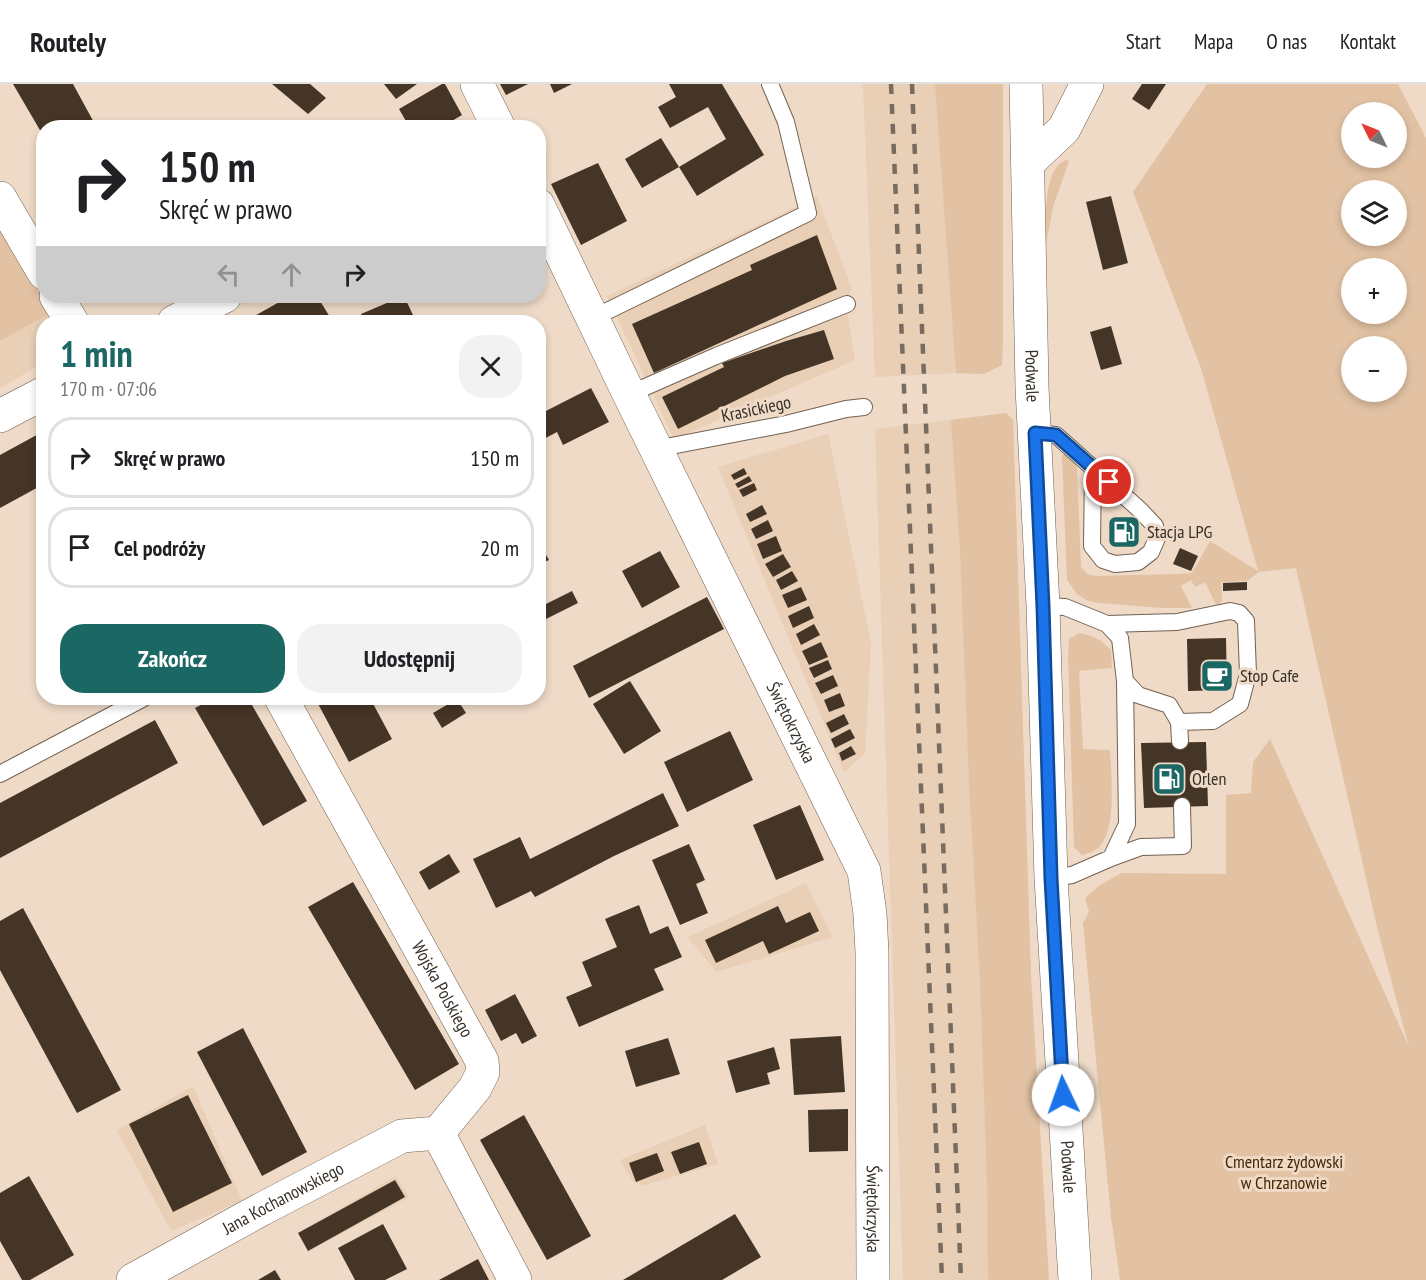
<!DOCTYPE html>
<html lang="pl">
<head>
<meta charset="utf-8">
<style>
  body { margin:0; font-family:"PT Sans Narrow",sans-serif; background:#f2f2f2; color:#202124; height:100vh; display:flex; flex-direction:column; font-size:22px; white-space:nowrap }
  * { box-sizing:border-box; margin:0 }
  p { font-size:20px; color:#757577 }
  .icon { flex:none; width:33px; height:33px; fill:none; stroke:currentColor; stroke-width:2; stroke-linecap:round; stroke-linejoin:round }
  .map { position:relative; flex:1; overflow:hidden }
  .drawer { position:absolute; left:36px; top:231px; width:510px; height:390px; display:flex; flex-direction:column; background:#fff; border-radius:24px; box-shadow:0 3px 9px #0003 }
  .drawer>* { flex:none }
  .top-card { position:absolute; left:36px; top:36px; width:510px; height:183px; border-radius:24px; box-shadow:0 3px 9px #0003; background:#fff; color:#202124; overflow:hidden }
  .needle { width:39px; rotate:313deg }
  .controls { position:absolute; left:1341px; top:18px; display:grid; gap:12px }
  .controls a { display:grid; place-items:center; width:66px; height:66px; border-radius:50%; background:#fff; box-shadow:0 3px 9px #0003; font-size:30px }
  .pin { position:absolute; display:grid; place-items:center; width:51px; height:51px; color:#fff; margin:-26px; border:3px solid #fff; border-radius:50%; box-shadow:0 2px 6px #0007 }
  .me { position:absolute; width:66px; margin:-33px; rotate:357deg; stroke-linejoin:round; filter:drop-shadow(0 0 4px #0008) }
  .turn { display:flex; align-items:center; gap:21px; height:126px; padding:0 24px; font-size:27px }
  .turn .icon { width:78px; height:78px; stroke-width:2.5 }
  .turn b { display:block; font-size:42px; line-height:51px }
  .lanes { display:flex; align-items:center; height:57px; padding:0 24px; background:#0003; justify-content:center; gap:30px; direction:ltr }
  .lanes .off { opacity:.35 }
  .round { display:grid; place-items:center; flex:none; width:63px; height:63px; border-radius:24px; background:#f2f2f2 }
  .head { display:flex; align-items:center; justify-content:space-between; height:102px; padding:0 24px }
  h1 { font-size:36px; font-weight:600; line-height:45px; color:#1b6764 }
  .button { display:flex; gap:12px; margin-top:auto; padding:12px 24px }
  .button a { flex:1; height:69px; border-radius:24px; background:#1b6764; color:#fff; font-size:24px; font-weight:600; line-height:69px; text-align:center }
  .button a+a { background:#f2f2f2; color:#202124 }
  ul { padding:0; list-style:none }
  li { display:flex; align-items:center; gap:18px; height:81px; margin:0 12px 9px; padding:0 12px; border:3px solid #e0e0e0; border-radius:24px }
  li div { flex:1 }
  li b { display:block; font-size:22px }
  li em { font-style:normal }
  header { display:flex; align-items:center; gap:36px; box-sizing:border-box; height:84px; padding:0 30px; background:#fff; border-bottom:2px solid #e0e0e0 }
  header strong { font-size:28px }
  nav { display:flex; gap:33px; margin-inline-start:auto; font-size:21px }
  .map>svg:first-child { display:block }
</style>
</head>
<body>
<header>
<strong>Routely</strong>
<nav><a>Start</a><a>Mapa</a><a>O nas</a><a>Kontakt</a></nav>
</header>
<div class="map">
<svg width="1426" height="1196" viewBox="0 0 1426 1196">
  <rect width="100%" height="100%" fill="#eedac7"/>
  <!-- built -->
  <path fill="#e8cfb6" d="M863 0H1003V252L1002 281 984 290 956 289 875 293Z
    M817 113 851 202V207L845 215 855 276 674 355 607 212Z
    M0 123 65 238H44L43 279 0 304Z
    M1006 329 1013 336 1031 893 1049 1196H903L875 345Z
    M828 350 871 559 865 670 844 688 718 383Z
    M806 799 833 853 716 888 688 853Z
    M193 1002 242 1117 171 1147 117 1046Z
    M705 1041 718 1080 642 1102 633 1098 620 1076Z
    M396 1092 409 1113 308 1168 298 1149Z"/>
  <!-- green -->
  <path fill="#e2c2a3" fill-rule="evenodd" d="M935 0H1003V252L1002 281 984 290 956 289Z
    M1207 0H1398L1426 54V1196H1120L1111 1133 1083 839 1089 828 1085 814 1100 801 1122 789 1226 790V711L1251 709 1253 678 1270 655 1409 963 1377 843 1296 484 1259 488 1247 497 1221 498 1222 516 1219 521 1215 519 1205 498 1195 503 1191 496 1181 502 1192 524H1162L1100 519 1088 517 1077 510 1067 496 1062 371 1068 370 1074 374 1077 384 1081 483 1088 490 1096 492 1176 490 1192 489 1210 457 1258 487 1201 284 1133 108ZM1352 28H1396V74H1352ZM1352 106H1396V152H1352ZM1352 184H1396V230H1352ZM1352 262H1396V308H1352Z
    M1066 76 1069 77 1053 123 1046 161C1046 140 1042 84 1066 76Z
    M0 129 54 227 0 257Z
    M1006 329 1013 336 1031 893 1049 1196H988L987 1098 980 897 969 698 960 465 951 336Z
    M1079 549C1093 551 1101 556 1111 566L1112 584 1079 587 1083 665 1110 666C1111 691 1117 745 1099 763 1095 768 1088 769 1082 771L1074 763 1068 572 1069 555Z"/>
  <!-- building -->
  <path fill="#453526" d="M13 0H73L97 44H44V53Z
    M272 0H310L326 14 308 30Z
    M384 0H417L396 15Z
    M442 0H445L462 31 440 44H410L399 25Z
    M500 0H528L506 11Z
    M550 0H572L554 9Z
    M669 0H722L764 71 697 112 679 83 726 55 708 23 670 44 658 23 676 13Z
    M1142 0H1166L1149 26 1132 15Z
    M661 54 679 83 642 104 625 75Z
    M598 79 627 137 581 161 551 100Z
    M1111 112 1128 179 1103 186 1086 118Z
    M817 151 837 205 654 289 632 240 752 186 750 181Z
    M290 212H317L333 238H244Z
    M403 212H404L413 231 396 238H365L361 230Z
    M1111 242 1122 280 1101 286 1090 248Z
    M824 246 834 275 785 292 678 345 662 313 724 283 722 279 786 257Z
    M591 304 609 338 563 361 557 348 538 358V331Z
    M44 347V400L0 424V371Z
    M744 384 747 390 734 396 731 391Z
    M749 392 752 397 738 404 735 400Z
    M754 399 757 406 743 413 739 406Z
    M762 421 767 430 750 438 746 430Z
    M768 436 773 447 756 455 751 445Z
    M776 452 782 467 763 475 757 460Z
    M538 457 549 476 538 481Z
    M1180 464 1198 472 1191 487 1173 480Z
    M660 467 680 503 642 524 622 487Z
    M783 470 791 483 773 493 765 480Z
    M792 487 798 497 781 506 776 496Z
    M1247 498V506L1223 507V499Z
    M801 503 807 516 788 524 782 511Z
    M572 507 578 519 540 538 538 524Z
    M707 513 724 545 589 614 573 582Z
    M809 522 814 534 793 544 788 532Z
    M814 540 820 551 801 561 796 550Z
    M1226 554 1227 606 1188 607 1187 555Z
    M821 558 828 573 809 581 802 567Z
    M828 576 832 585 814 594 809 584Z
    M833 591 838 602 821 610 815 599Z
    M630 597 661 647 624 670 593 620Z
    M840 609 845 622 829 628 824 616Z
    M214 614H248L307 717 263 742 195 624Z
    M315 614H370L392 655 349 678Z
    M457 615 466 629 442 644 433 629Z
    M844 630 849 640 831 649 826 639Z
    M155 636 178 679 0 774V719Z
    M850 645 855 654 835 664 831 655Z
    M730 647 753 696 687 728 664 678Z
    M1206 658 1208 722 1144 724 1141 659Z
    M851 662 856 670 842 677 839 669Z
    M663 709 679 742 614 772 535 813 531 807 496 824 473 775 520 753 530 775Z
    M800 721 824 776 776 796 753 741Z
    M689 760 705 796 696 800 708 829 680 841 652 776Z
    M449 770 460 788 429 806 419 788Z
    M353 798 459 980 415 1006 308 823Z
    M639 821 650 850 668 842 682 873 654 885 664 906 579 943 566 913 592 902 582 878 617 863 605 835Z
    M778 822 786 839 810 828 819 847 769 870 763 857 716 879 705 856Z
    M23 824 121 1006 77 1029 0 886V837Z
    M515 910 537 952 522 960 516 949 501 957 485 926Z
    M243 944 307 1068 262 1092 197 968Z
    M841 952 845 1008 794 1011 790 955Z
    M668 954 680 990 636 1003 625 967Z
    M774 963 780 985 767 989 770 1000 736 1009 727 977Z
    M188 1011 232 1099 173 1128 129 1040Z
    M848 1025V1067L809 1068 808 1026Z
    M524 1031 591 1152 547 1176 480 1056Z
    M699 1058 707 1080 680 1090 671 1068Z
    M657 1069 664 1087 636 1098 629 1079Z
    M29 1092 74 1171 30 1196H22L0 1157V1109Z
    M395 1096 405 1113 308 1167 298 1149Z
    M735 1130 761 1173 722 1196H623Z
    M383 1140 407 1185 385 1196H355L338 1164Z
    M478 1175 489 1196H439Z
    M275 1186 281 1196H258Z"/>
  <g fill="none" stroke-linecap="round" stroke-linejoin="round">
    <defs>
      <path id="lane" d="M593 234 808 129 786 38 770 0
        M628 308 643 304 716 272 847 220
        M1035 349 1056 351 1093 384 1140 426 1155 442 1157 454 1151 468 1138 478 1115 480 1103 476 1092 462 1093 384
        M656 367 671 362 786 340 846 325 864 323
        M1043 522 1065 523 1107 540 1177 538 1230 527 1239 529 1246 537 1248 590 1240 620 1213 637 1179 638
        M1107 540 1120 554 1125 597 1138 611 1169 621 1179 638 1180 657
        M0 690 144 614
        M1111 774 1127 740 1125 597
        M1051 794 1072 791 1111 774 1141 763 1183 762 1182 722"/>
      <g id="street">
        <path d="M477 0 499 44"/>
        <path d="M1028 79 1064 45 1087 0"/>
        <path d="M0 114 44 189"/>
        <path id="s1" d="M538 121 628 308 864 787 870 830 872 868 873 1196"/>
        <path d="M56 212 72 238"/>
        <path d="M174 238 225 212"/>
        <path d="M0 332 44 309"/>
        <path id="s2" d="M281 614 482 977 483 988 475 1004 438 1049"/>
        <path d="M438 1049 515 1196"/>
        <path id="s3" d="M133 1196 262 1125 402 1052 438 1049"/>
      </g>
      <g id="secondary">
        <path id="s4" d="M1026 0 1032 303 1043 522 1051 794 1075 1196"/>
      </g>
    </defs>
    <!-- lane casing -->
    <use href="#lane" stroke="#726150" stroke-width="18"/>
    <!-- street casing -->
    <use href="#street" stroke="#726150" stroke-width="34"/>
    <!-- secondary casing -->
    <use href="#secondary" stroke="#726150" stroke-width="34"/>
    <!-- lane -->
    <use href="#lane" stroke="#fff" stroke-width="16"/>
    <!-- street -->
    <use href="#street" stroke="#fff" stroke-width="33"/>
    <!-- secondary -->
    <use href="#secondary" stroke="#fff" stroke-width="33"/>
    <!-- rail -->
    <path stroke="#786c60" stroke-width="4.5" stroke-dasharray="10 10" stroke-linecap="butt" d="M891 0 942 1196
      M912 0 961 1196"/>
  </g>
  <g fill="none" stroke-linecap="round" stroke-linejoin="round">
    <defs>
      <path id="route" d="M1063 1011 1051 794 1043 522 1035 349 1056 351 1109 398"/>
    </defs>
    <!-- route casing -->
    <use href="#route" stroke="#114b97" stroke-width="15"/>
    <!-- route -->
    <use href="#route" stroke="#1a73e8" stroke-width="10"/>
  </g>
  <!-- icons -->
  <defs>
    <symbol id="fuel-square" viewBox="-11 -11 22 22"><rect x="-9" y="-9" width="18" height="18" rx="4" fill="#1b6764" stroke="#eedac7"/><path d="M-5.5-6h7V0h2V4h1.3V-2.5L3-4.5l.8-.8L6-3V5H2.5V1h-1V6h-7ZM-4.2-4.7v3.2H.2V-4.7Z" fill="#fff"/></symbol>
    <symbol id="cafe-square" viewBox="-11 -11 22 22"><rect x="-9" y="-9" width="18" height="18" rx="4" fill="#1b6764" stroke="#eedac7"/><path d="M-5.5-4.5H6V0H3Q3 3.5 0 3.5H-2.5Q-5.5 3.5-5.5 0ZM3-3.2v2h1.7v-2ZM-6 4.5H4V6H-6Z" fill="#fff"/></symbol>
  </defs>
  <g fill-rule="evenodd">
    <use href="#fuel-square" x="1105" y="429" width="38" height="38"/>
    <use href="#cafe-square" x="1198" y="573" width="38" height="38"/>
    <use href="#fuel-square" x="1150" y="676" width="38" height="38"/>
  </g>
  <g text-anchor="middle" stroke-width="6" stroke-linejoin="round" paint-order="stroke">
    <!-- street labels -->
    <g font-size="18" fill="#362f27" stroke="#eedac7">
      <text dy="6" stroke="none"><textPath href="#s4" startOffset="292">Podwale</textPath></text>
      <text transform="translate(756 325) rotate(-12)" y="6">Krasickiego</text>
      <text dy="6" stroke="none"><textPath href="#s1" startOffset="576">Świętokrzyska</textPath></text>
      <text dy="6" stroke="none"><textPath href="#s2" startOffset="333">Wojska Polskiego</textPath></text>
      <text dy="6" stroke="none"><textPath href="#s4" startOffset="1084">Podwale</textPath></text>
      <text dy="6" stroke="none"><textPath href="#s3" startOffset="171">Jana Kochanowskiego</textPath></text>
      <text dy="6" stroke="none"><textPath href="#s1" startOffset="1080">Świętokrzyska</textPath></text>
    </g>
    <!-- poi labels -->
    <g font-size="18" fill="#362f27" stroke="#eedac7" text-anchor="start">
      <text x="1147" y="454">Stacja LPG</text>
      <text x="1240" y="598">Stop Cafe</text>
      <text x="1192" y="701">Orlen</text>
    </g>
    <!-- park labels -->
    <g font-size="18" fill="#432704" stroke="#eedac7">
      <text x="1284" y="1084">Cmentarz żydowski<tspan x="1284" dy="21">w Chrzanowie</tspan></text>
    </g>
  </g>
</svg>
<div class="controls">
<a><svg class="needle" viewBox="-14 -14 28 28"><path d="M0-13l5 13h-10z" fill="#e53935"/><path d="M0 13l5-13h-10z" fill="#757577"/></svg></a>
<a><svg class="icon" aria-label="layers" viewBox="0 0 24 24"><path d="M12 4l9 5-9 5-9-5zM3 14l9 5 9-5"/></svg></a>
<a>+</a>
<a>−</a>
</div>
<div class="pin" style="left:1109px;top:398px;background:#d93025"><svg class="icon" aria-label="arrive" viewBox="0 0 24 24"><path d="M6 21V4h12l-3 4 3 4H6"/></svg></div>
<svg class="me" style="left:1063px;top:1011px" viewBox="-20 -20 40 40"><circle r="19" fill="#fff"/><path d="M0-13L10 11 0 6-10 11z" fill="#1a73e8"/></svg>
<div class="top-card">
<div class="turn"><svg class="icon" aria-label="right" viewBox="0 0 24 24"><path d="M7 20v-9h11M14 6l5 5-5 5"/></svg><div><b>150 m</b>Skręć w prawo</div></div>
<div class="lanes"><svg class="icon off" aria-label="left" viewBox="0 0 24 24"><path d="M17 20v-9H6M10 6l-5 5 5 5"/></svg><svg class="icon off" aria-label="ahead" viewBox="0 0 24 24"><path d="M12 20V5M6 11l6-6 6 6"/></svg><svg class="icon" aria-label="right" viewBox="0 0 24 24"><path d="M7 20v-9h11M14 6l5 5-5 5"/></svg></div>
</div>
<section class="drawer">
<div class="head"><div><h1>1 min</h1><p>170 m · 07:06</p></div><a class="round"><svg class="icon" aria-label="close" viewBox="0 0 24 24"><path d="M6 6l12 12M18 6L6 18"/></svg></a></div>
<ul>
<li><svg class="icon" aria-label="right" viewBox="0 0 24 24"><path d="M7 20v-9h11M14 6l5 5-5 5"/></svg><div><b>Skręć w prawo</b></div><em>150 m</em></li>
<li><svg class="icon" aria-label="arrive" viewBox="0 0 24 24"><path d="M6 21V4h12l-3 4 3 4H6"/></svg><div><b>Cel podróży</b></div><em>20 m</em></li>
</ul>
<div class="button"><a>Zakończ</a><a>Udostępnij</a></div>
</section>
</div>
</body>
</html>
